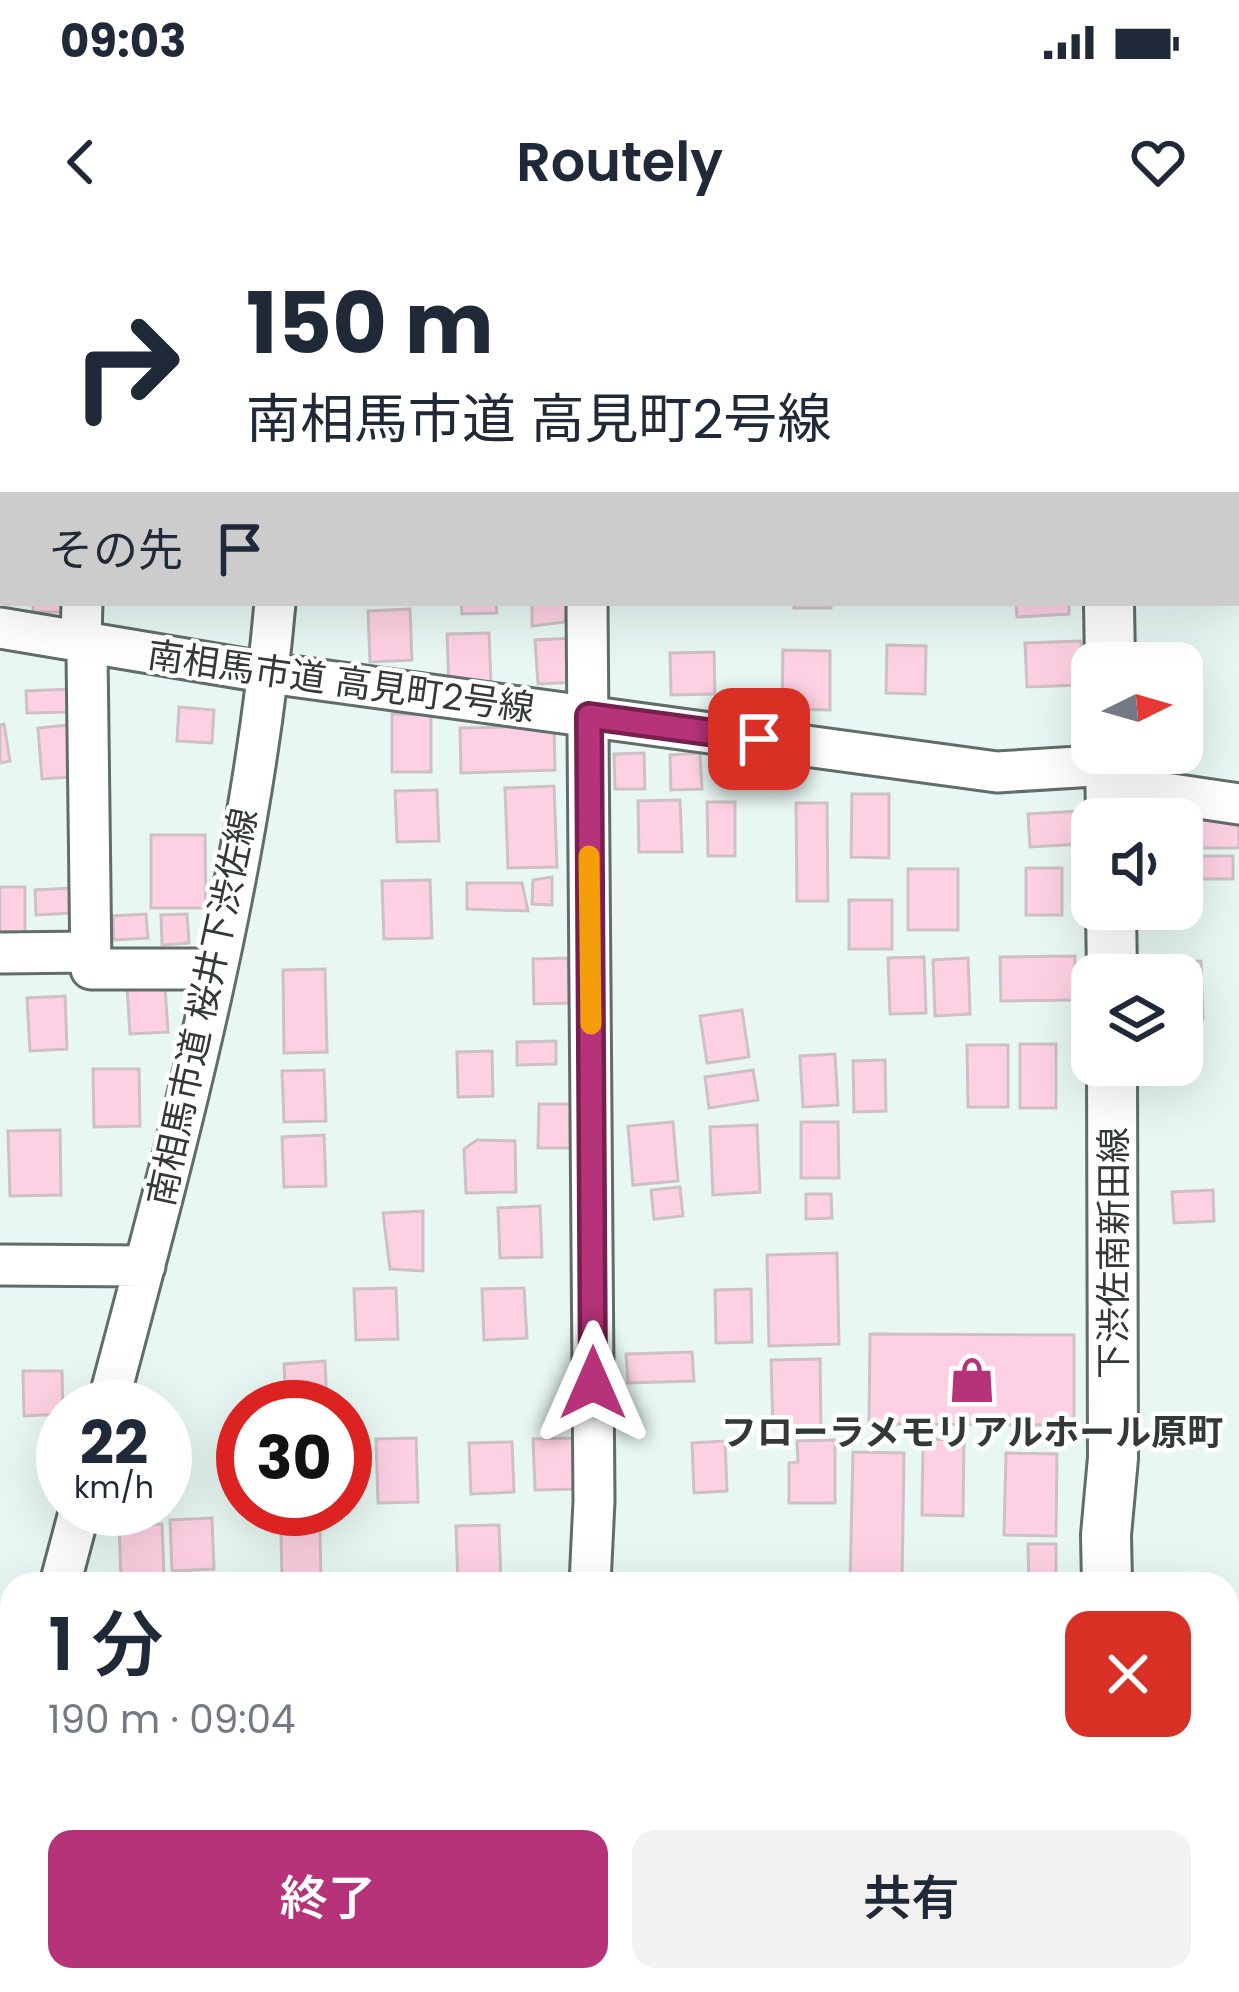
<!DOCTYPE html>
<html lang="ja">
<head>
<meta charset="utf-8">
<style>
  body { margin:0; font-family:Poppins,"Noto Sans JP",sans-serif; background:#f2f2f3; color:#1f2937; height:100vh; display:flex; flex-direction:column; font-size:45px; white-space:nowrap }
  * { box-sizing:border-box; margin:0 }
  p { font-size:39px; color:#747a83 }
  .icon { flex:none; width:66px; height:66px; fill:none; stroke:currentColor; stroke-width:2; stroke-linecap:round; stroke-linejoin:round }
  .map { position:relative; flex:1; overflow:hidden }
  .side { position:absolute; left:0px; top:1332px; width:1239px; height:420px; display:flex; flex-direction:column; background:#fff; border-radius:36px 36px 0 0; box-shadow:0 12px 48px #0002 }
  .side>* { flex:none }
  .top-card { position:absolute; left:0px; top:0px; width:1239px; height:366px; box-shadow:0 12px 48px #0002; background:#fff; color:#1f2937; overflow:hidden }
  .needle { width:78px; rotate:85deg }
  .buttons { position:absolute; left:1071px; top:402px; display:grid; gap:24px }
  .buttons a { display:grid; place-items:center; width:132px; height:132px; border-radius:24px; background:#fff; box-shadow:0 12px 48px #0002; font-size:60px }
  .speed { position:absolute; left:36px; top:1140px; display:flex; gap:24px; font-size:60px; font-weight:700; text-align:center }
  .speed>* { display:grid; place-content:center; width:156px; height:156px; border-radius:50%; background:#fff; box-shadow:0 12px 48px #0002; line-height:1 }
  .speed small { font-size:30px; font-weight:400 }
  .speed .limit { border:18px solid #d22; background:#fff; color:#111 }
  .pin { position:absolute; display:grid; place-items:center; width:102px; height:102px; color:#fff; margin:-51px; border-radius:24px; box-shadow:0 6px 18px #0006 }
  .me { position:absolute; width:132px; margin:-66px; rotate:0deg; stroke-linejoin:round; filter:drop-shadow(0 0 9px #0008) }
  .turn { display:flex; align-items:center; gap:42px; height:252px; padding:0 48px; font-size:54px }
  .turn .icon { width:156px; height:156px; stroke-width:2.5 }
  .turn b { display:block; font-size:84px; line-height:102px }
  .then { display:flex; align-items:center; height:114px; padding:0 48px; background:#0003; gap:24px; font-size:45px }
  .round { display:grid; place-items:center; flex:none; width:126px; height:126px; border-radius:24px; background:#f2f2f3 }
  .summary { display:flex; align-items:center; justify-content:space-between; height:204px; padding:0 48px }
  h1 { font-size:72px; font-weight:600; line-height:90px }
  .action { display:flex; gap:24px; margin-top:auto; padding:24px 48px }
  .action a { flex:1; height:138px; border-radius:24px; background:#b63279; color:#fff; font-size:48px; font-weight:600; line-height:138px; text-align:center }
  .action a+a { background:#f2f2f3; color:#1f2937 }
  .status { display:flex; justify-content:space-between; align-items:center; height:84px; padding:0 60px; background:#fff; direction:ltr }
  .status svg { height:33px; fill:currentColor }
  header { display:flex; justify-content:space-between; align-items:center; height:156px; padding:0 48px; background:#fff; font-size:54px; font-weight:600 }
  .map>svg:first-child { display:block }
</style>
</head>
<body>
<div class="status"><b>09:03</b><svg viewBox="0 0 49 12"><path d="M0 12V9h3v3zM5 12V6h3v6zM10 12V3h3v9zM15 12V0h3v12zM26 1h20v11H26zM47 4h2v5h-2z"/></svg></div>
<header><svg class="icon" aria-label="back" viewBox="0 0 24 24"><path d="M15 5l-7 7 7 7"/></svg>Routely<svg class="icon" aria-label="heart" viewBox="0 0 24 24"><path d="M12 20l-8-8c-3-5 5-10 8-4 3-6 11-1 8 4z"/></svg></header>
<div class="map">
<svg width="1239" height="1752" viewBox="0 0 1239 1752">
  <rect width="100%" height="100%" fill="#e8f7f3"/>
  <!-- built -->
  <path fill="#d5ede6" d="M307 0H862L307 3Z"/>
  <!-- building -->
  <path fill="#fdd1e3" stroke="#cec1c6" stroke-width="3" d="M543 0H600V3H543Z
    M1236 85H1239V192H1236Z
    M33 363H68V372H33Z
    M461 363H496L497 373 462 374Z
    M532 363H566L565 382 532 386Z
    M794 363H831V368H794Z
    M1016 363H1069V374L1017 377Z
    M410 369 412 420 370 422 368 371Z
    M489 393 491 444 449 445 447 394Z
    M574 398 576 442 538 444 535 400Z
    M1081 401 1083 445 1027 447 1025 403Z
    M887 405 926 406 925 454 886 453Z
    M783 410 830 411V470L782 469Z
    M714 412 715 454 671 455 670 413Z
    M69 449 70 472 27 473 26 451Z
    M179 467 214 470 212 503 177 501Z
    M392 474 431 475V532H392Z
    M4 484 10 521 0 523V485Z
    M69 485 72 537 42 539 38 488Z
    M554 486 555 530 461 533 460 488Z
    M644 513 645 549H615L614 514Z
    M700 513 702 549 671 550 670 515Z
    M778 513 779 547H745L746 514Z
    M554 546 557 627 508 628 505 548Z
    M437 550 439 601 397 602 395 551Z
    M852 554H889V618L851 617Z
    M680 560 682 612H639L638 561Z
    M707 562H735V616H708Z
    M796 563H827L828 661H797Z
    M1080 571 1081 604 1030 607 1028 574Z
    M1142 574 1186 575 1184 630 1182 579H1142Z
    M1200 580H1239V608H1199Z
    M151 595H205L206 668H151Z
    M1198 616H1233V639H1198Z
    M1026 628H1062V675H1026Z
    M908 629H958V690H908Z
    M552 637V665L532 664 533 640Z
    M430 640 432 698 384 699 382 641Z
    M467 643H522L528 671 467 669Z
    M0 647H25V701L0 702Z
    M72 648 73 673 36 675 35 650Z
    M849 660H892V709H849Z
    M146 674 148 698 114 700 113 676Z
    M187 674 189 703 162 705 161 675Z
    M1075 716V760L1001 761 1000 717Z
    M924 717 926 773 890 774 888 718Z
    M568 718 569 763 534 764 533 719Z
    M968 718 970 774 935 776 933 720Z
    M1201 721 1203 779 1182 780V735H1158L1157 722Z
    M325 729 327 812 284 813 283 730Z
    M165 746 168 792 130 794 127 747Z
    M65 756 67 809 30 811 27 758Z
    M742 770 749 817 707 823 700 776Z
    M556 801V824L517 825V802Z
    M1020 804H1056V868H1020Z
    M967 805H1008V867H968Z
    M492 811 493 856 458 857 457 812Z
    M835 814 838 865 803 867 800 816Z
    M885 820 886 871 854 872 853 821Z
    M93 829H139L140 886 94 887Z
    M324 830 326 881 284 882 282 831Z
    M753 830 758 860 709 868 705 837Z
    M539 864H578L577 908H538Z
    M673 882 678 941 633 945 628 886Z
    M801 882H838L839 938H801Z
    M757 885 760 952 713 955 710 887Z
    M60 890 61 955 10 956 8 891Z
    M324 895 326 946 284 947 282 897Z
    M477 900 515 901 516 952 466 953 464 909Z
    M680 947 683 976 654 979 651 950Z
    M1213 950 1214 981 1174 983 1172 952Z
    M806 954H831L832 978 806 979Z
    M540 966 542 1017 500 1018 498 968Z
    M423 971V1031L390 1029 383 973Z
    M837 1013 839 1104 769 1106 767 1015Z
    M396 1048 398 1099 356 1100 354 1049Z
    M524 1048 527 1098 484 1100 482 1049Z
    M751 1049 752 1102 716 1103 715 1050Z
    M870 1094 1074 1095V1185L869 1184Z
    M692 1112 694 1141 628 1143 626 1114Z
    M820 1119 821 1187H773L771 1120Z
    M325 1121 327 1167H286L284 1124Z
    M23 1131H62L63 1174 24 1176Z
    M416 1198 418 1262 378 1263 376 1199Z
    M575 1198 577 1249 535 1250 533 1199Z
    M923 1199 964 1200 963 1276 922 1275Z
    M835 1200V1263H789V1223L798 1222 797 1201Z
    M725 1201 727 1251 694 1253 692 1203Z
    M512 1202 514 1252 471 1254 469 1203Z
    M853 1212 904 1213 902 1344H850Z
    M1006 1213 1057 1214 1056 1296 1004 1295Z
    M212 1278 214 1329 172 1331 170 1280Z
    M162 1284 164 1335 121 1337 119 1286Z
    M499 1285 501 1344H458L456 1286Z
    M320 1288 321 1344H282L281 1289Z
    M1028 1304H1056V1344H1029Z
    M210 1740H252V1752H210Z
    M294 1740H336V1748L294 1749Z
    M504 1740H546V1743L504 1745Z
    M631 1740H672V1746L632 1747Z
    M709 1740H748V1745H709Z
    M794 1740H838V1750H794Z
    M850 1740H900V1752H850Z
    M1037 1740H1070L1071 1752H1037Z"/>
  <g fill="none" stroke-linecap="round" stroke-linejoin="round">
    <defs>
      <path id="minor" d="M192 0V3
        M967 0 968 3
        M283 3V0
        M1055 3 1085 0
        M0 74H3
        M1236 271H1239
        M82 363 81 400 87 413 91 729H216
        M587 363 594 1261 590 1344
        M0 388 269 433 997 532 1111 525
        M1111 545 1239 564
        M0 713 90 712
        M0 1025 145 1026
        M107 1167C177 904 251 635 275 363
        M60 1344 80 1269
        M1227 1517 1239 1516
        M0 1552 12 1510
        M0 1737 12 1738
        M53 1740 88 1745 89 1752
        M597 1740V1752"/>
      <path id="major" d="M1094 0V3
        M1109 363 1110 423
        M1110 513 1111 579
        M1111 669 1112 735
        M1107 1344 1106 1295 1113 1218 1112 825
        M1115 1740V1752"/>
    </defs>
    <!-- minor casing -->
    <use href="#minor" stroke="#606d69" stroke-width="45"/>
    <!-- major casing -->
    <use href="#major" stroke="#606d69" stroke-width="54"/>
    <!-- path -->
    <path stroke="#a3aeac" stroke-width="6" stroke-dasharray="6 9" stroke-linecap="butt" d="M889 3 911 0
      M1090 607V641
      M1089 797 1090 763
      M0 1464 12 1421"/>
    <!-- minor -->
    <use href="#minor" stroke="#fff" stroke-width="39"/>
    <!-- major -->
    <use href="#major" stroke="#fff" stroke-width="48"/>
  </g>
  <g fill="none" stroke-linecap="round" stroke-linejoin="round">
    <defs>
      <path id="route" d="M593 1143 589 476 759 499"/>
    </defs>
    <!-- route casing -->
    <use href="#route" stroke="#76204f" stroke-width="30"/>
    <!-- route -->
    <use href="#route" stroke="#b63279" stroke-width="21"/>
    <!-- slow -->
    <path stroke="#f59e0b" stroke-width="21" d="M589 616 591 784"/>
  </g>
  <!-- icons -->
  <defs>
    <symbol id="shop-bare" viewBox="-9 -9 18 18"><path d="M-5-2.5h2.3a2.7 3.5 0 0 1 5.4 0H5L5.5 6h-11ZM-1.5-2.5h3a1.5 2.3 0 0 0-3 0Z" fill="#b63279" stroke="#fff" stroke-width="2.5" paint-order="stroke"/></symbol>
  </defs>
  <g fill-rule="evenodd">
    <use href="#shop-bare" x="939" y="1107" width="66" height="66"/>
  </g>
  <g text-anchor="middle" stroke-width="9" stroke-linejoin="round" paint-order="stroke">
    <!-- street labels -->
    <g font-size="36" fill="#333938" stroke="#fff">
      <text transform="translate(341 441) rotate(8)" y="13">南相馬市道 高見町2号線</text>
      <text transform="translate(202 767) rotate(-78)" y="13">南相馬市道 桜井下渋佐線</text>
      <text transform="translate(1113 1013) rotate(-90)" y="13">下渋佐南新田線</text>
    </g>
    <!-- poi labels -->
    <g font-size="36" font-weight="bold" fill="#333938" stroke="#fff">
      <text x="972" y="1205">フローラメモリアルホール原町</text>
    </g>
  </g>
</svg>
<div class="buttons">
<a><svg class="needle" viewBox="-14 -14 28 28"><path d="M0-13l5 13h-10z" fill="#e53935"/><path d="M0 13l5-13h-10z" fill="#747a83"/></svg></a>
<a><svg class="icon" aria-label="sound" viewBox="0 0 24 24"><path d="M4 9h4l5-4v14l-5-4H4zM17 9q2 3 0 6"/></svg></a>
<a><svg class="icon" aria-label="layers" viewBox="0 0 24 24"><path d="M12 4l9 5-9 5-9-5zM3 14l9 5 9-5"/></svg></a>
</div>
<div class="speed"><div>22<small>km/h</small></div><div class="limit">30</div></div>
<div class="pin" style="left:759px;top:499px;background:#d93025"><svg class="icon" aria-label="arrive" viewBox="0 0 24 24"><path d="M6 21V4h12l-3 4 3 4H6"/></svg></div>
<svg class="me" style="left:593px;top:1143px" viewBox="-20 -20 40 40"><path d="M0-17L14 15 0 8-14 15z" fill="#b63279" stroke="#fff" stroke-width="4"/></svg>
<div class="top-card">
<div class="turn"><svg class="icon" aria-label="right" viewBox="0 0 24 24"><path d="M7 20v-9h11M14 6l5 5-5 5"/></svg><div><b>150 m</b>南相馬市道 高見町2号線</div></div>
<div class="then">その先<svg class="icon" aria-label="arrive" viewBox="0 0 24 24"><path d="M6 21V4h12l-3 4 3 4H6"/></svg></div>
</div>
<section class="side">
<div class="summary"><div><h1>1 分</h1><p>190 m · 09:04</p></div><a class="round" style="background:#d93025;color:#fff"><svg class="icon" aria-label="close" viewBox="0 0 24 24"><path d="M6 6l12 12M18 6L6 18"/></svg></a></div>
<div class="action"><a>終了</a><a>共有</a></div>
</section>
</div>
</body>
</html>
